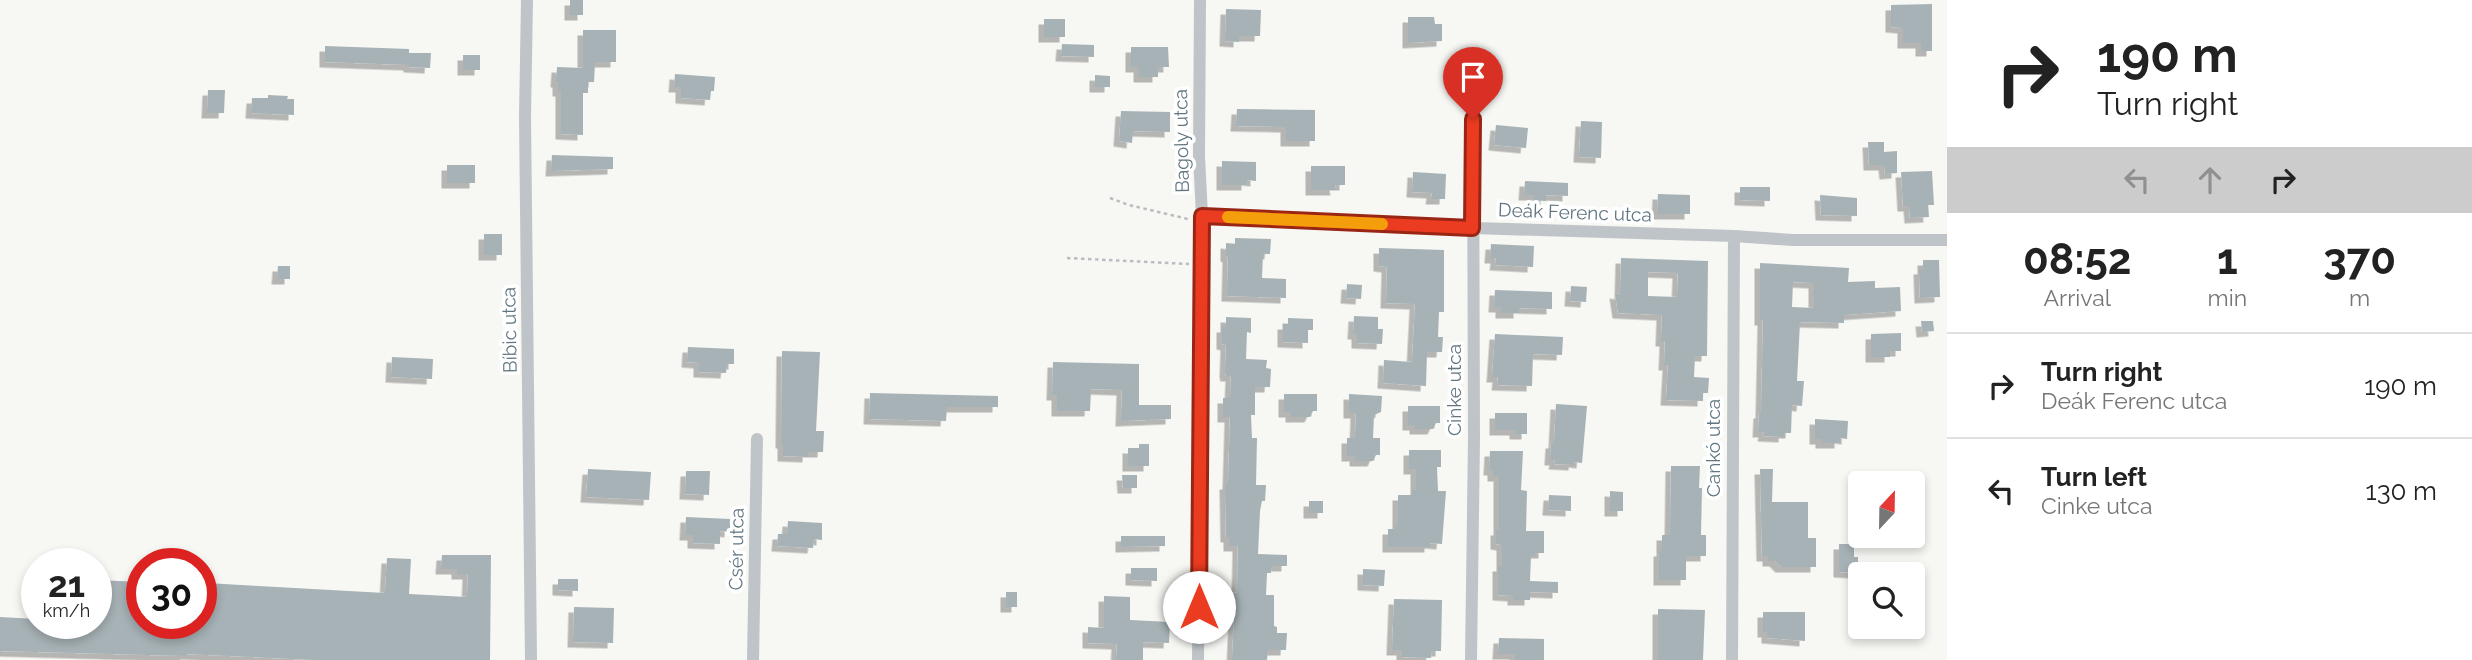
<!DOCTYPE html>
<html lang="en">
<head>
<meta charset="utf-8">
<style>
  body { margin:0; font-family:Raleway,sans-serif; background:#f6f6f6; color:#222; height:100vh; display:flex; flex-direction:column; font-size:26px; white-space:nowrap }
  * { box-sizing:border-box; margin:0 }
  p { font-size:23px; color:#767676 }
  .icon { flex:none; width:38px; height:38px; fill:none; stroke:currentColor; stroke-width:2; stroke-linecap:round; stroke-linejoin:round }
  .map { position:relative; flex:1; overflow:hidden }
  .panel { display:flex; flex-direction:column; background:#fff; width:525px }
  .panel>* { flex:none }
  .top-card { background:#fff; color:#222; overflow:hidden }
  .needle { width:46px; rotate:22deg }
  .controls { position:absolute; left:1848px; top:471px; display:grid; gap:14px }
  .controls a { display:grid; place-items:center; width:77px; height:77px; border-radius:7px; background:#fff; box-shadow:0 4px 10px #0003; font-size:35px }
  .speed { position:absolute; left:21px; top:548px; display:flex; gap:14px; font-size:35px; font-weight:700; text-align:center }
  .speed>* { display:grid; place-content:center; width:91px; height:91px; border-radius:50%; background:#fff; box-shadow:0 4px 10px #0003; line-height:1 }
  .speed small { font-size:18px; font-weight:400 }
  .speed .limit { border:10px solid #d22; background:#fff; color:#111 }
  .pin { position:absolute; display:grid; place-items:center; width:60px; height:60px; color:#fff; margin:-72px -30px; border-radius:50% 50% 50% 0; rotate:-45deg; box-shadow:0 0 7px #0007 }
  .pin .icon { rotate:45deg }
  .me { position:absolute; width:77px; margin:-38px; rotate:0deg; stroke-linejoin:round; filter:drop-shadow(0 0 5px #0008) }
  .turn { display:flex; align-items:center; gap:24px; height:147px; padding:0 35px; font-size:32px }
  .turn .icon { width:91px; height:91px; stroke-width:2.5 }
  .turn b { display:block; font-size:49px; line-height:60px }
  .lanes { display:flex; align-items:center; height:66px; padding:0 35px; background:#0003; justify-content:center; gap:35px; direction:ltr }
  .lanes .off { opacity:.35 }
  .eta { display:flex; justify-content:space-evenly; align-items:center; height:119px; text-align:center }
  .eta b { font-size:42px; font-weight:700; line-height:49px }
  ul { padding:0; list-style:none }
  li { display:flex; align-items:center; gap:21px; height:105px; padding:0 35px; border-top:2px solid #e0e0e0 }
  li div { flex:1 }
  li b { display:block; font-size:26px }
  li em { font-style:normal }
  main { display:flex; flex:1; min-height:0 }
  .map>svg:first-child { display:block }
</style>
</head>
<body>
<main>
<div class="map">
<svg width="1947" height="660" viewBox="0 0 1947 660">
  <defs>
    <filter id="shadow"><feDropShadow dx="-5.5" dy="5.5" stdDeviation="0" flood-color="#0004"/></filter>
  </defs>
  <rect width="100%" height="100%" fill="#f7f7f4"/>
  <!-- building -->
  <path fill="#a7b2b6" fill-rule="evenodd" filter="url(#shadow)" d="M570 0H583V15H570Z
    M1932 4V51H1921V43H1903V28L1891 27V5Z
    M1226 9 1261 10 1260 36H1239V42L1225 41Z
    M1408 17H1434L1435 24H1442V41L1408 43Z
    M1044 19H1065V37H1044Z
    M583 30H616V62H595L594 82H588V93H583V135L561 134V91H558V82H556L557 67 583 68Z
    M1062 44 1094 45V57L1061 56Z
    M325 46 409 49V53H431L430 68 409 67V65L325 62Z
    M1131 47H1168L1169 67H1158V77H1139V67H1131Z
    M463 55H480V70H463Z
    M675 74 715 77 714 91H711L710 100 681 98V87H674Z
    M1095 75 1110 76V87H1095Z
    M208 90H225L224 113H207Z
    M268 95 288 96 287 99H294V115L251 113 252 98H268Z
    M1237 109 1315 110V141H1286V127L1236 126Z
    M1121 111 1170 112V132L1133 131 1132 143 1119 141Z
    M1581 121 1602 122 1601 158 1579 157Z
    M1496 125 1528 128 1526 148 1494 145Z
    M1868 142H1884V152L1897 151V173L1885 174 1884 165H1869Z
    M552 155 613 157V169L551 171Z
    M1222 161 1256 162V181L1247 180V185H1222Z
    M447 165H475V183H447Z
    M1311 166H1345V185H1335L1336 190H1311Z
    M1932 171 1934 205H1928L1929 217 1910 218 1909 206H1903L1901 172Z
    M1413 172 1446 174 1445 199H1431L1432 193 1412 192Z
    M1525 181 1568 183V196L1546 195V201L1534 200V195H1524Z
    M1740 187H1770V201L1740 200Z
    M1658 194 1690 195V214H1657Z
    M1820 195 1857 198V216L1821 215Z
    M484 234H502V255H484Z
    M1235 238 1271 239 1270 254H1263L1262 278 1286 279V298L1227 296 1228 257 1226 256V243L1235 244Z
    M1491 244 1534 246 1533 267 1495 265 1496 258H1490Z
    M1379 248 1444 250V312H1439L1438 337H1443L1442 352H1427L1426 386 1383 383 1384 360 1412 362 1415 304 1386 303 1387 267 1379 266Z
    M1621 258 1708 261 1707 356H1695L1694 377 1709 378 1708 393H1703V401L1666 400 1668 365H1664L1665 341H1661L1662 315 1618 313 1615 293 1620 294ZM1648 272 1678 273 1677 297 1648 296Z
    M1923 260H1939L1940 297 1920 298 1919 269H1923Z
    M1760 263 1849 268 1848 282 1875 281V288L1900 287 1901 311 1844 315V323L1800 322 1797 381H1804L1802 406 1792 405 1791 433H1784V437L1763 436 1764 432H1758L1759 413H1761L1763 320H1760ZM1793 282 1814 283V308L1792 307Z
    M278 266H290V279H277Z
    M1347 284 1362 285 1361 299 1346 298Z
    M1571 286 1587 287 1586 302 1570 301Z
    M1495 290 1552 292V309L1519 308V313H1501V307H1494Z
    M1354 316 1378 317V329H1383L1382 344 1357 343V334H1353Z
    M1226 317 1251 318V333L1247 332 1246 359 1267 360 1266 368 1271 369 1270 387H1255V415H1251L1252 438H1257L1256 485H1266L1265 501H1262L1260 511 1258 554 1287 555V566H1272L1271 573H1267L1266 595H1274V626L1277 627V633H1287L1286 650H1268L1267 660H1232L1234 617 1221 616 1222 592 1237 593 1238 546H1229V537H1226L1225 484H1228L1230 417H1223V398H1230L1231 376H1226L1225 372 1226 345 1222 344V327H1226Z
    M1288 318 1313 319V330H1308V343L1283 342V324H1288Z
    M1921 321H1933L1934 331 1922 332Z
    M1901 333V351H1890V357H1871V334Z
    M1495 334 1563 337 1562 355 1533 354 1532 386 1497 385 1498 377H1492Z
    M688 347 734 349V364H727L726 373 699 372V363L687 362Z
    M782 351 820 352 816 431H824L823 452H808V457L783 456V443H781Z
    M392 357 433 359 432 379 391 377Z
    M1053 362 1139 364V405H1171V419L1121 421 1122 390 1091 389 1090 411H1057V395H1052Z
    M870 393 998 396V407H947L946 421 869 419Z
    M1284 394H1317V411H1313L1310 417H1291V412H1284Z
    M1349 394 1382 396 1381 412 1374 415 1373 438H1380V455H1376L1373 461H1355V456H1347V438H1355L1356 413H1349Z
    M1556 404 1587 406 1582 463 1574 462V465L1554 464 1555 460H1550L1551 443H1554Z
    M1408 406H1440V423H1436L1433 429H1415V425H1408Z
    M1495 413H1527V434H1515V430H1495Z
    M1815 419 1848 421 1847 439 1840 438V443H1821V439H1815Z
    M1139 444H1149V466H1128V448H1139Z
    M1409 450H1441V467H1437L1438 491H1446L1442 544 1430 543V547H1388V529H1396V526H1398V495H1412V490H1416V469H1409Z
    M1490 451H1523L1521 490 1527 491 1526 531H1544V553H1535V556H1531L1530 581 1558 582V593L1530 592V600H1513V596L1498 595V566H1502V545L1496 544V530H1499V476H1493V470H1489Z
    M1671 466H1700L1699 488H1702L1701 535H1706V556H1686V580H1659V551H1662V535H1670Z
    M588 469 651 472 649 500 586 497Z
    M1760 469H1773L1772 502H1808V538H1816V567H1781L1775 561H1768V556H1762Z
    M686 471H710L709 495 685 494Z
    M1122 475H1137V488H1123Z
    M1610 491 1623 492V511H1610Z
    M1549 495 1571 496V511L1548 510Z
    M1309 501H1323V513H1309Z
    M686 517 730 519V532L720 531V544L693 543V535H685Z
    M788 521 822 523V540L814 539 813 548 777 546 778 534H787Z
    M1121 536H1165V546L1121 547Z
    M1839 544H1854V557H1858V573L1839 572Z
    M442 555H491L490 660H316L186 654V656L0 651V617L37 619V623H96V580L142 582V624L203 626 206 583 385 593 387 558 411 559 409 594 467 597 468 574H457V569H441Z
    M1131 568H1157V581L1131 580Z
    M1363 569 1385 570 1384 586 1363 585Z
    M558 579H578V591L558 590Z
    M1006 592H1017V607H1006Z
    M1104 596 1130 597V620L1170 622 1169 643 1143 642V660H1116L1117 644 1088 643V627L1104 628Z
    M1394 599 1442 600 1441 651H1432L1431 658 1402 657V650H1392Z
    M574 607 614 608 613 643 573 642Z
    M1658 609 1705 610 1703 660H1658Z
    M1763 612H1805V641L1767 638V632H1763Z
    M1499 638 1544 639V660H1515V654H1498Z"/>
  <g fill="none" stroke-linecap="round" stroke-linejoin="round">
    <!-- path -->
    <path stroke="#b8bdbf" stroke-width="2.5" stroke-dasharray="3.5 3.5" stroke-linecap="butt" d="M1110 198 1129 205 1188 219
      M1067 258 1189 264"/>
    <!-- street -->
    <path stroke="#bec4c7" stroke-width="12" d="M527 0 525 117 531 660
      M1202 216 1473 228 1734 236 1793 240H1947
      M753 660 757 439
      M1198 660 1202 216 1199 156 1200 0
      M1471 660 1474 438 1473 119
      M1732 660 1734 236"/>
  </g>
  <g fill="none" stroke-linecap="round" stroke-linejoin="round">
    <defs>
      <path id="route" d="M1199 607 1202 216 1472 228 1473 119"/>
    </defs>
    <!-- route casing -->
    <use href="#route" stroke="#992615" stroke-width="18"/>
    <!-- route -->
    <use href="#route" stroke="#eb3b20" stroke-width="12"/>
    <!-- slow -->
    <path stroke="#f59e0b" stroke-width="12" d="M1228 217 1382 224"/>
  </g>
  <g text-anchor="middle" stroke-width="7" stroke-linejoin="round" paint-order="stroke">
    <!-- street labels -->
    <g font-size="19" fill="#617680" stroke="#fff">
      <text transform="translate(1181 141) rotate(-91)" y="7">Bagoly utca</text>
      <text transform="translate(1575 212) rotate(2)" y="7">Deák Ferenc utca</text>
      <text transform="translate(509 330) rotate(-91)" y="7">Bíbic utca</text>
      <text transform="translate(1454 390) rotate(-90)" y="7">Cinke utca</text>
      <text transform="translate(1713 448) rotate(-90)" y="7">Cankó utca</text>
      <text transform="translate(736 549) rotate(-89)" y="7">Csér utca</text>
    </g>
  </g>
</svg>
<div class="controls">
<a><svg class="needle" viewBox="-14 -14 28 28"><path d="M0-13l5 13h-10z" fill="#e53935"/><path d="M0 13l5-13h-10z" fill="#767676"/></svg></a>
<a><svg class="icon" aria-label="search" viewBox="0 0 24 24"><circle cx="10" cy="10" r="6"/><path d="M15 15l6 6"/></svg></a>
</div>
<div class="speed"><div>21<small>km/h</small></div><div class="limit">30</div></div>
<div class="pin" style="left:1473px;top:119px;background:#d93025"><svg class="icon" aria-label="arrive" viewBox="0 0 24 24"><path d="M6 21V4h12l-3 4 3 4H6"/></svg></div>
<svg class="me" style="left:1199px;top:607px" viewBox="-20 -20 40 40"><circle r="19" fill="#fff"/><path d="M0-13L10 11 0 6-10 11z" fill="#eb3b20"/></svg>
</div>
<section class="panel">
<div class="top-card">
<div class="turn"><svg class="icon" aria-label="right" viewBox="0 0 24 24"><path d="M7 20v-9h11M14 6l5 5-5 5"/></svg><div><b>190 m</b>Turn right</div></div>
<div class="lanes"><svg class="icon off" aria-label="left" viewBox="0 0 24 24"><path d="M17 20v-9H6M10 6l-5 5 5 5"/></svg><svg class="icon off" aria-label="ahead" viewBox="0 0 24 24"><path d="M12 20V5M6 11l6-6 6 6"/></svg><svg class="icon" aria-label="right" viewBox="0 0 24 24"><path d="M7 20v-9h11M14 6l5 5-5 5"/></svg></div>
</div>
<div class="eta">
<div><b>08:52</b><p>Arrival</p></div>
<div><b>1</b><p>min</p></div>
<div><b>370</b><p>m</p></div>
</div>
<ul>
<li><svg class="icon" aria-label="right" viewBox="0 0 24 24"><path d="M7 20v-9h11M14 6l5 5-5 5"/></svg><div><b>Turn right</b><p>Deák Ferenc utca</p></div><em>190 m</em></li>
<li><svg class="icon" aria-label="left" viewBox="0 0 24 24"><path d="M17 20v-9H6M10 6l-5 5 5 5"/></svg><div><b>Turn left</b><p>Cinke utca</p></div><em>130 m</em></li>
</ul>
</section>
</main>
</body>
</html>
